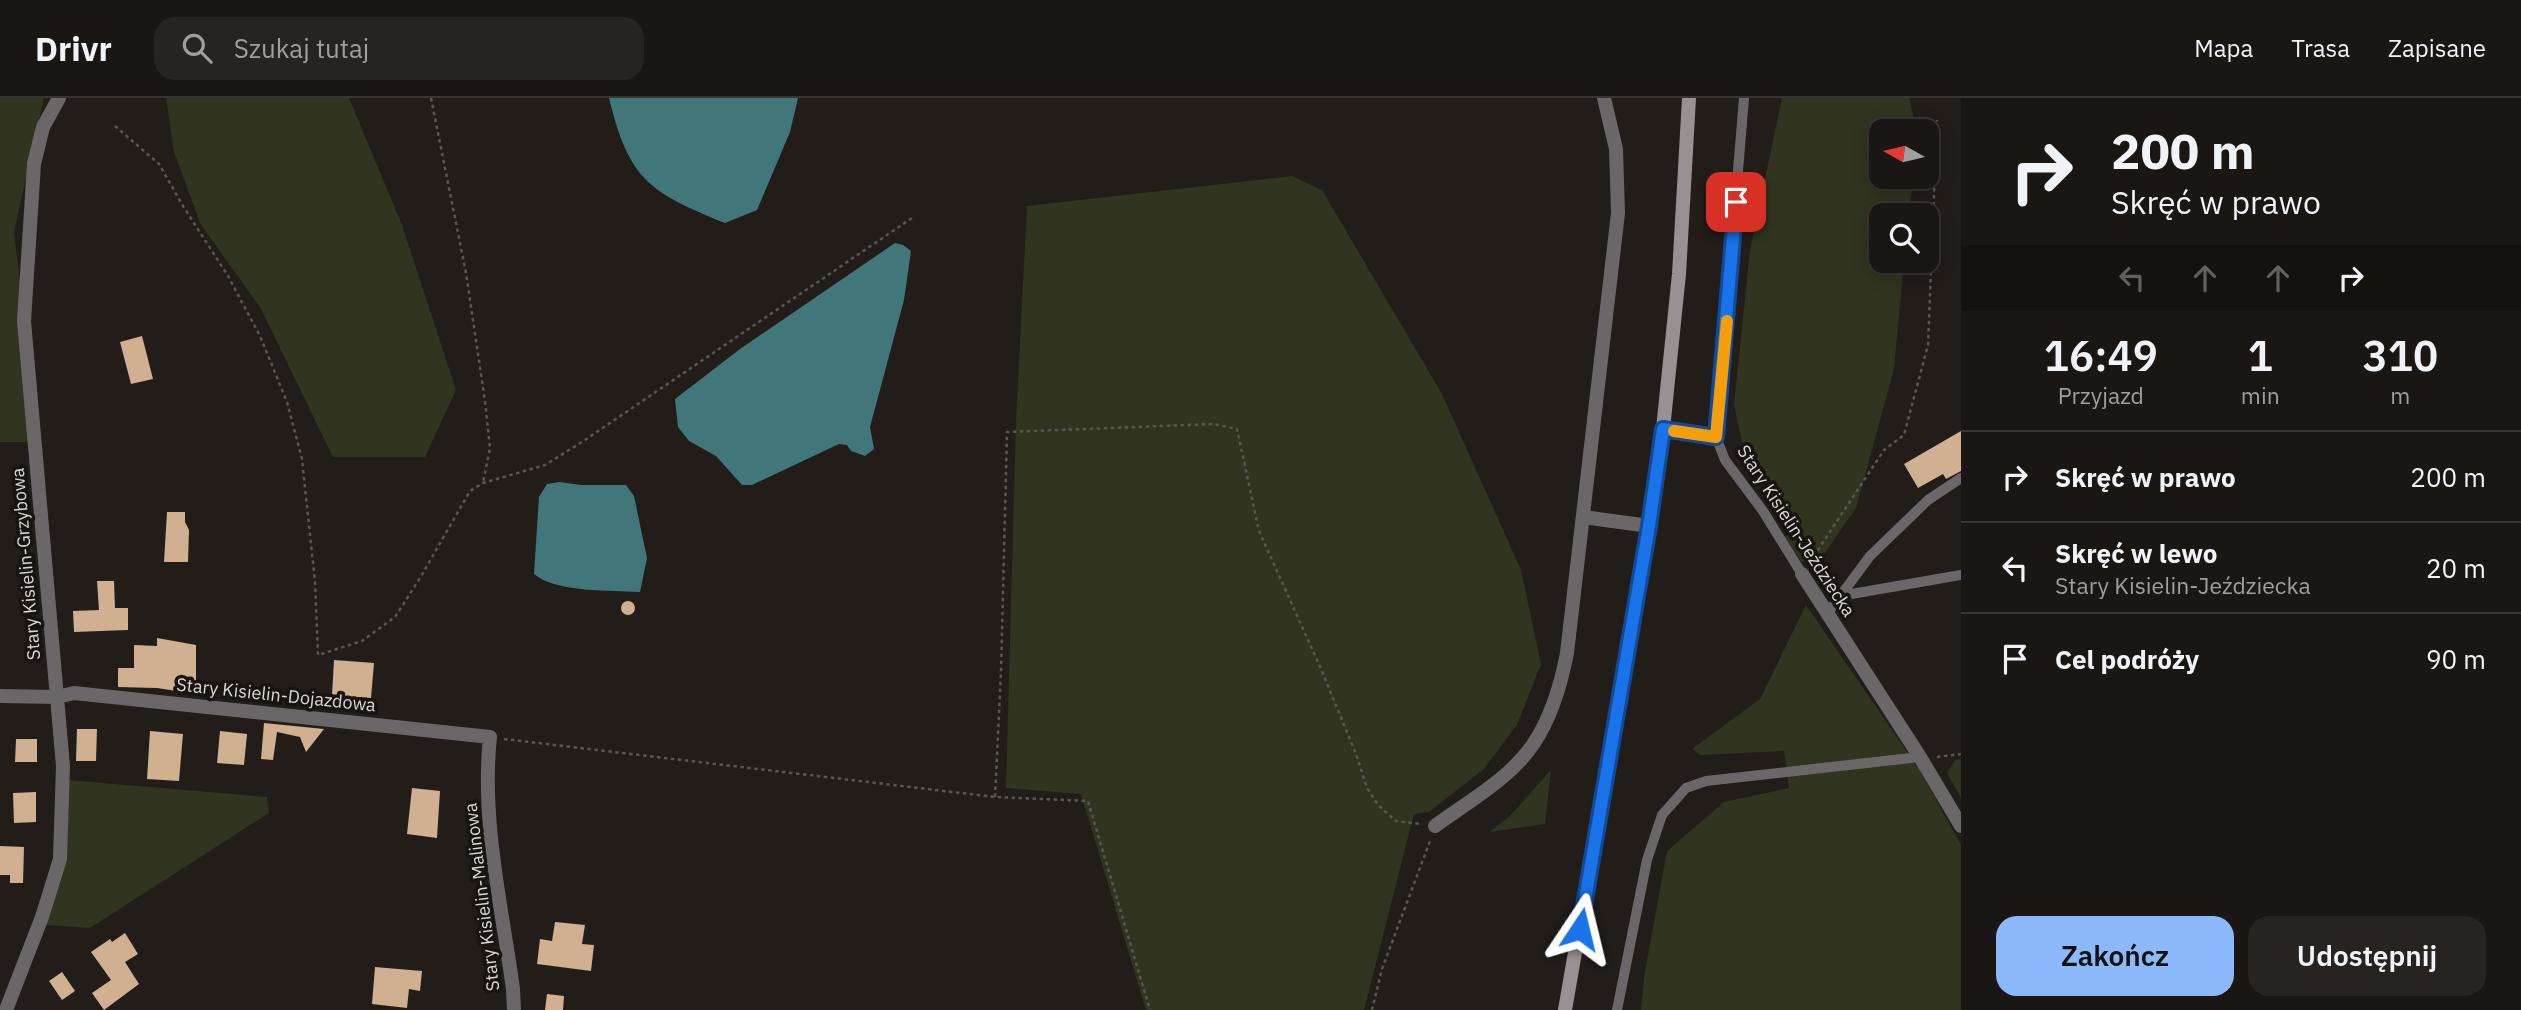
<!DOCTYPE html>
<html lang="pl">
<head>
<meta charset="utf-8">
<style>
  body { margin:0; font-family:"IBM Plex Sans",sans-serif; background:#272321; color:#f1f3f6; height:100vh; display:flex; flex-direction:column; font-size:26px; white-space:nowrap }
  * { box-sizing:border-box; margin:0 }
  p { font-size:23px; color:#9f9fa0 }
  .icon { flex:none; width:38px; height:38px; fill:none; stroke:currentColor; stroke-width:2; stroke-linecap:round; stroke-linejoin:round }
  .map { position:relative; flex:1; overflow:hidden }
  .side { display:flex; flex-direction:column; background:#1a1613; width:560px }
  .side>* { flex:none }
  .guide { background:#1a1613; color:#f1f3f6; overflow:hidden }
  .needle { width:46px; rotate:278deg }
  .tools { position:absolute; left:1869px; top:21px; display:grid; gap:14px }
  .tools a { display:grid; place-items:center; width:70px; height:70px; border-radius:14px; background:#1a1613; box-shadow:0 4px 18px #0003,0 0 0 2px #383533; font-size:35px }
  .pin { position:absolute; display:grid; place-items:center; width:60px; height:60px; color:#fff; margin:-30px; border-radius:14px; box-shadow:0 4px 10px #0006 }
  .me { position:absolute; width:77px; margin:-38px; rotate:10deg; stroke-linejoin:round; filter:drop-shadow(0 0 5px #0008) }
  .turn { display:flex; align-items:center; gap:24px; height:147px; padding:0 35px; font-size:32px }
  .turn .icon { width:91px; height:91px; stroke-width:2.5 }
  .turn b { display:block; font-size:49px; line-height:60px }
  .lanes { display:flex; align-items:center; height:66px; padding:0 35px; background:#0003; justify-content:center; gap:35px; direction:ltr }
  .lanes .off { opacity:.35 }
  .eta { display:flex; justify-content:space-evenly; align-items:center; height:119px; text-align:center }
  .eta b { font-size:42px; font-weight:600; line-height:49px }
  .primary-button { display:flex; gap:14px; margin-top:auto; padding:14px 35px }
  .primary-button a { flex:1; height:80px; border-radius:21px; background:#8cb9fc; color:#111; font-size:28px; font-weight:600; line-height:80px; text-align:center }
  .primary-button a+a { background:#272321; color:#f1f3f6 }
  ul { padding:0; list-style:none }
  li { display:flex; align-items:center; gap:21px; height:91px; padding:0 35px; border-top:2px solid #383533 }
  li div { flex:1 }
  li b { display:block; font-size:26px }
  li em { font-style:normal }
  header { display:flex; align-items:center; gap:42px; box-sizing:border-box; height:98px; padding:0 35px; background:#1a1613; border-bottom:2px solid #383533 }
  header strong { font-size:33px }
  nav { display:flex; gap:38px; margin-inline-start:auto; font-size:24px }
  .search { width:490px; height:63px; background:#272321; display:flex; align-items:center; gap:18px; box-sizing:border-box; padding:0 24px; border-radius:21px; color:#9f9fa0; font-size:26px }
  main { display:flex; flex:1; min-height:0 }
  .map>svg:first-child { display:block }
</style>
</head>
<body>
<header>
<strong>Drivr</strong>
<div class="search"><svg class="icon" aria-label="search" viewBox="0 0 24 24"><circle cx="10" cy="10" r="6"/><path d="M15 15l6 6"/></svg>Szukaj tutaj</div>
<nav><a>Mapa</a><a>Trasa</a><a>Zapisane</a></nav>
</header>
<main>
<div class="map">
<svg width="1961" height="912" viewBox="0 0 1961 912">
  <rect width="100%" height="100%" fill="#221d19"/>
  <!-- green -->
  <path fill="#31341e" d="M0 0H44L14 134 39 344H0Z
    M166 0H349L402 127 456 292 425 359H333L260 209 201 127 174 54Z
    M1782 0H1909L1917 33H1881V79H1913L1909 117H1881V163H1904L1894 271 1856 410 1818 465 1801 463 1785 439 1800 430 1771 394 1742 344 1734 307 1750 152Z
    M1292 78 1322 92 1442 296 1521 472 1541 566 1517 627 1484 671 1429 714 1414 716 1364 912H1146L1081 696 1006 690 1016 323 1027 108Z
    M1806 507 1919 671 1961 747V912H1641L1644 879 1667 753 1724 704 1789 690 1784 653 1700 657 1692 651 1760 601Z
    M1961 661V700L1947 675 1955 662Z
    M1551 672 1545 726 1489 734 1510 718Z
    M68 682 267 699 269 715 90 830 45 827Z"/>
  <!-- water -->
  <path fill="#41767a" d="M609 0H798L790 34 757 112 725 125C649 94 629 82 609 0Z
    M895 145 903 147 911 153 904 202 870 329 874 351 865 358 851 353 847 347 839 346 752 387H742L716 358 689 343 678 329 675 301 740 251Z
    M559 384 582 387H626L634 398 647 460 640 494C612 492 556 495 534 476L539 399 547 386Z"/>
  <!-- building -->
  <path fill="#d0b090" d="M142 238 153 281 131 286 120 244Z
    M1961 333V373L1946 381 1943 376 1918 390 1904 366Z
    M167 414H185V424L189 432 188 464H164Z
    M97 483H114L115 510H128V532L74 534 73 513 99 512Z
    M621 510a7 7 0 1 1 14 0a7 7 0 1 1-14 0Z
    M157 540 196 547V596L157 590 118 589V570H134V547L157 548Z
    M334 562 374 565 371 600 332 597Z
    M264 625 324 631 306 654 300 639 277 634 273 662 261 661Z
    M77 631H97L96 663H76Z
    M150 633 183 636 179 683 147 681Z
    M220 633 247 636 244 667 217 665Z
    M16 641H37V664H15Z
    M412 690 440 693 437 740 407 736Z
    M36 694V724L14 725 13 695Z
    M0 748 24 749 23 785H10V777H0Z
    M555 824 585 827 582 846 594 847 591 873 537 866 540 841 552 843Z
    M125 835 138 856 125 864 139 886 104 912 92 895 111 882 91 854 110 841 112 844Z
    M375 869 422 873 420 893 409 891 407 910 372 906Z
    M62 874 75 893 62 902 49 883Z
    M547 896 564 898 563 912H545Z"/>
  <g fill="none" stroke-linecap="round" stroke-linejoin="round">
    <!-- path -->
    <path stroke="#5b5652" stroke-width="2.5" stroke-dasharray="3.5 3.5" stroke-linecap="butt" d="M431 0 466 175 485 303 490 350 483 385
      M115 28 159 66 183 108 228 178 260 238 287 304 302 361 315 484 318 557 362 543 395 519 420 480 470 393 483 385 545 367 582 344 912 120
      M1810 464 1884 352 1904 337 1928 247 1937 22
      M504 641 995 699 1088 703 1150 912
      M1937 659 1961 656
      M995 699 1001 574 1007 334 1213 326 1237 331 1259 433 1321 571 1356 656 1367 690 1378 707 1396 723 1421 726
      M1372 912 1382 871 1430 743"/>
    <!-- lane -->
    <path stroke="#6b6768" stroke-width="10" d="M1744 0 1716 339 1725 362 1763 413 1802 476
      M1840 498 1961 477
      M1827 516 1870 458 1928 402 1961 380
      M1617 912 1647 762 1662 717 1686 690 1706 683 1920 659"/>
    <!-- street -->
    <path stroke="#6b6768" stroke-width="14" d="M1663 331 1716 339
      M1583 419 1649 428
      M1802 476 1920 659 1961 728
      M0 598 57 599 74 595 490 639C481 723 502 809 513 891L514 912
      M1435 728C1469 703 1511 680 1534 645 1552 618 1561 586 1567 555L1618 115 1616 51 1604 0
      M6 912 42 819 60 761 63 668 24 223 34 66 43 29 59 0"/>
    <!-- secondary -->
    <path stroke="#979191" stroke-width="14" d="M1565 912 1649 428 1663 331 1679 176 1689 0"/>
  </g>
  <g fill="none" stroke-linecap="round" stroke-linejoin="round">
    <defs>
      <path id="route" d="M1580 831 1649 428 1663 331 1716 339 1736 104"/>
    </defs>
    <!-- route casing -->
    <use href="#route" stroke="#114b97" stroke-width="18"/>
    <!-- route -->
    <use href="#route" stroke="#1a73e8" stroke-width="12"/>
    <!-- slow -->
    <path stroke="#f59e0b" stroke-width="12" d="M1674 333 1716 339 1727 223"/>
  </g>
  <g text-anchor="middle" stroke-width="7" stroke-linejoin="round" paint-order="stroke">
    <!-- street labels -->
    <g font-size="18" fill="#dbd8d5" stroke="#191410">
      <text transform="translate(1796 433) rotate(57)" y="6">Stary Kisielin-Jeździecka</text>
      <text transform="translate(26 466) rotate(-95)" y="6">Stary Kisielin-Grzybowa</text>
      <text transform="translate(276 597) rotate(6)" y="6">Stary Kisielin-Dojazdowa</text>
      <text transform="translate(482 799) rotate(-97)" y="6">Stary Kisielin-Malinowa</text>
    </g>
  </g>
</svg>
<div class="tools">
<a><svg class="needle" viewBox="-14 -14 28 28"><path d="M0-13l5 13h-10z" fill="#e53935"/><path d="M0 13l5-13h-10z" fill="#9f9fa0"/></svg></a>
<a><svg class="icon" aria-label="search" viewBox="0 0 24 24"><circle cx="10" cy="10" r="6"/><path d="M15 15l6 6"/></svg></a>
</div>
<div class="pin" style="left:1736px;top:104px;background:#d93025"><svg class="icon" aria-label="arrive" viewBox="0 0 24 24"><path d="M6 21V4h12l-3 4 3 4H6"/></svg></div>
<svg class="me" style="left:1580px;top:831px" viewBox="-20 -20 40 40"><path d="M0-17L14 15 0 8-14 15z" fill="#1a73e8" stroke="#fff" stroke-width="4"/></svg>
</div>
<section class="side">
<div class="guide">
<div class="turn"><svg class="icon" aria-label="right" viewBox="0 0 24 24"><path d="M7 20v-9h11M14 6l5 5-5 5"/></svg><div><b>200 m</b>Skręć w prawo</div></div>
<div class="lanes"><svg class="icon off" aria-label="left" viewBox="0 0 24 24"><path d="M17 20v-9H6M10 6l-5 5 5 5"/></svg><svg class="icon off" aria-label="ahead" viewBox="0 0 24 24"><path d="M12 20V5M6 11l6-6 6 6"/></svg><svg class="icon off" aria-label="ahead" viewBox="0 0 24 24"><path d="M12 20V5M6 11l6-6 6 6"/></svg><svg class="icon" aria-label="right" viewBox="0 0 24 24"><path d="M7 20v-9h11M14 6l5 5-5 5"/></svg></div>
</div>
<div class="eta">
<div><b>16:49</b><p>Przyjazd</p></div>
<div><b>1</b><p>min</p></div>
<div><b>310</b><p>m</p></div>
</div>
<ul>
<li><svg class="icon" aria-label="right" viewBox="0 0 24 24"><path d="M7 20v-9h11M14 6l5 5-5 5"/></svg><div><b>Skręć w prawo</b></div><em>200 m</em></li>
<li><svg class="icon" aria-label="left" viewBox="0 0 24 24"><path d="M17 20v-9H6M10 6l-5 5 5 5"/></svg><div><b>Skręć w lewo</b><p>Stary Kisielin-Jeździecka</p></div><em>20 m</em></li>
<li><svg class="icon" aria-label="arrive" viewBox="0 0 24 24"><path d="M6 21V4h12l-3 4 3 4H6"/></svg><div><b>Cel podróży</b></div><em>90 m</em></li>
</ul>
<div class="primary-button"><a>Zakończ</a><a>Udostępnij</a></div>
</section>
</main>
</body>
</html>
